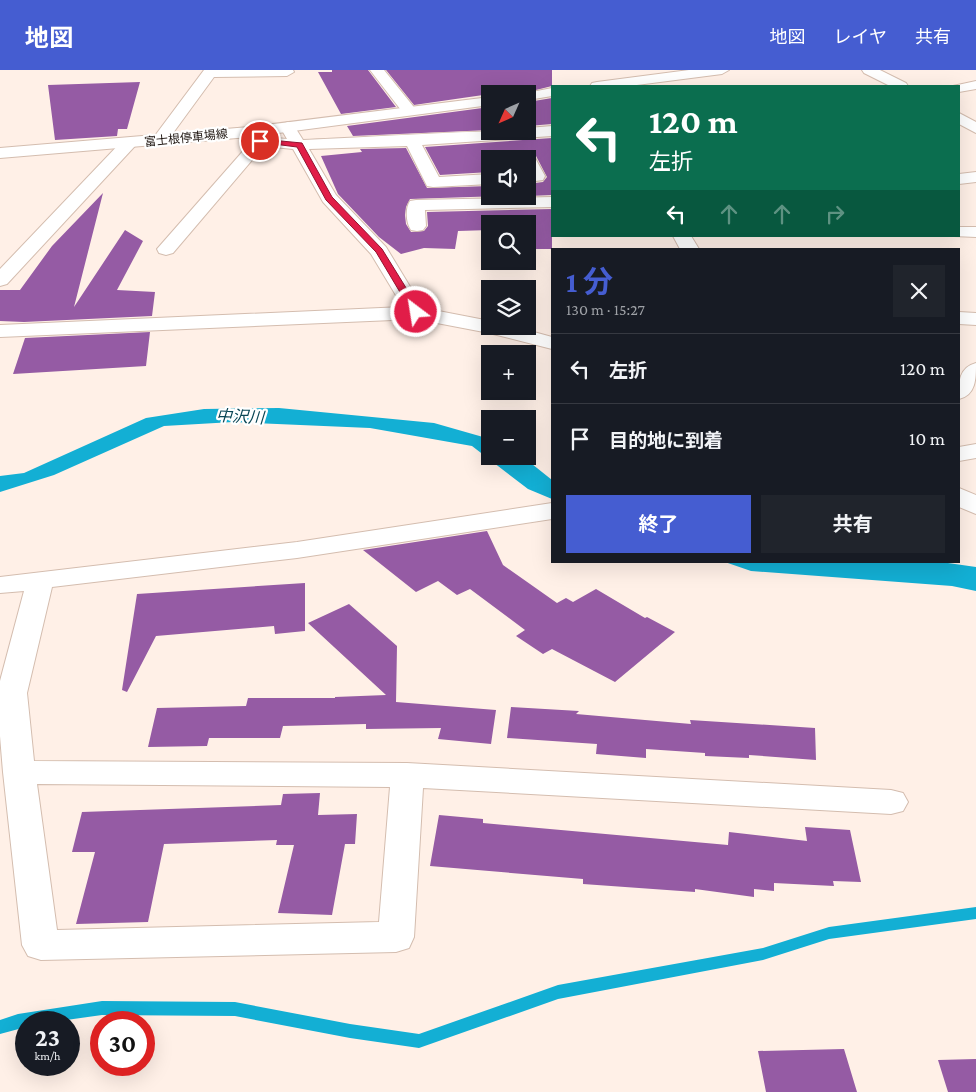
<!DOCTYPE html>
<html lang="ja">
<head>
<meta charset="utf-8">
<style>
  body { margin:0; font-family:"Crimson Pro","Noto Sans JP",serif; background:#20242c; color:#f1f3f6; height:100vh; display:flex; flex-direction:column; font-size:19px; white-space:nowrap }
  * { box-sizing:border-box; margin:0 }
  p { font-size:16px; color:#9ea1a6 }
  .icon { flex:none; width:28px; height:28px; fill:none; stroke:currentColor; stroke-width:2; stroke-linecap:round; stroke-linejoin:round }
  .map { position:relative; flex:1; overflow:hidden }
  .sheet { position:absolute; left:551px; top:178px; width:409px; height:315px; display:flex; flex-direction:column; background:#171b24; border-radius:0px; box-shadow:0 5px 20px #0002 }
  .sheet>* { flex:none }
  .top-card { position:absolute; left:551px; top:15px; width:409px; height:152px; border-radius:0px; box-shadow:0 5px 20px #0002; background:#0b6e4f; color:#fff; overflow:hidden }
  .needle { width:32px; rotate:225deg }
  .buttons { position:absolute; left:481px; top:15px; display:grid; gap:10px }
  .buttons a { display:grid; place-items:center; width:55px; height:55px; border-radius:0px; background:#171b24; box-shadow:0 5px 20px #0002; font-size:25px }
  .speed { position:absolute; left:15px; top:941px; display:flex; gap:10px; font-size:25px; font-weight:700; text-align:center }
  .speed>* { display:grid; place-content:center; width:65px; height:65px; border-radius:50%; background:#171b24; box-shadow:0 5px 20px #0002; line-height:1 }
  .speed small { font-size:12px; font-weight:400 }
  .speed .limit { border:8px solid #d22; background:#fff; color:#111 }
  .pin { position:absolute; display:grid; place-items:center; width:42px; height:42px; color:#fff; margin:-21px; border:2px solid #fff; border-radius:50%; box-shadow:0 1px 5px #0007 }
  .me { position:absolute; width:55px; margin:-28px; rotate:329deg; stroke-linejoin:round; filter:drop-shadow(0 0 4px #0008) }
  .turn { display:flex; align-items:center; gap:18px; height:105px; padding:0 15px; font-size:22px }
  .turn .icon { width:65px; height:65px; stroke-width:2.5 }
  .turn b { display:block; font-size:35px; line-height:42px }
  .lanes { display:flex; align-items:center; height:48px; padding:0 15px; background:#0003; justify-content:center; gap:25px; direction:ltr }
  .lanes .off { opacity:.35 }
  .round { display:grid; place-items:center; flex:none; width:52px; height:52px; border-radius:0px; background:#20242c }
  .headline { display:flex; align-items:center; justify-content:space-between; height:85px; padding:0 15px }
  h1 { font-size:30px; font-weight:700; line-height:38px; color:#455dd1 }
  .action { display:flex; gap:10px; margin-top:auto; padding:10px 15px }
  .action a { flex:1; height:58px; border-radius:0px; background:#455dd1; color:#fff; font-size:20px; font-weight:700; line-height:58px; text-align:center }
  .action a+a { background:#20242c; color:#f1f3f6 }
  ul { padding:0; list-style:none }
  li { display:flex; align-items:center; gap:15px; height:70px; padding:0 15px; border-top:1px solid #363941 }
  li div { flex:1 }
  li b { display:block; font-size:19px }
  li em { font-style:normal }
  header { display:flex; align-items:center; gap:30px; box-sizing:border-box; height:70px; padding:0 25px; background:#455dd1; color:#fff }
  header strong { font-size:24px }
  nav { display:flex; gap:28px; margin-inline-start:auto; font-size:18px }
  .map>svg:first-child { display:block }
</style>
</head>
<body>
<header>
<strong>地図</strong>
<nav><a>地図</a><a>レイヤ</a><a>共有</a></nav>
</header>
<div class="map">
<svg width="976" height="1022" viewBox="0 0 976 1022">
  <rect width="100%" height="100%" fill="#fff0e7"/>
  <!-- water -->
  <path fill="#13afd4" d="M279 338 434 353 490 369V386H522L552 410V429L528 419 472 376 370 358 233 352 164 356 54 405 0 422V406L24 403 146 348 204 339Z
    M722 491 948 493 976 497V521L952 516 751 501Z"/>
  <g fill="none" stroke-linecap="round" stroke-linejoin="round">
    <!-- stream -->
    <path fill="#13afd4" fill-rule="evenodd" d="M976 837V849L829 869 763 890 558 929 419 978 350 968 235 946 102 945 52 952H26V957L0 964V950L18 944 102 931 235 932 350 954 419 964 558 915 763 878 829 857Z"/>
  </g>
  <!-- building -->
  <path fill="#955ba4" d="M332 0H368L396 37 341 44 318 2H332Z
    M386 0H552V16L520 24H490L414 35Z
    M140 12 127 59H118L117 66 55 70 48 15Z
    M552 28V54L528 56V32Z
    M490 37V60L353 66 347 56Z
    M552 68V125L528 126V114L543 112 547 107 535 84 527 82 521 84 518 89H490V102L440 105 425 77Z
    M406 78 427 118 490 116V126H501L410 129 406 137 405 145 406 154 411 162 424 161 428 156 427 142 552 139V179H528V154H490V160L458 161 455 179 424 178 401 184 379 167 338 124 321 86 362 82 360 79Z
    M103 123 74 237 125 160 143 171 117 220 155 222 152 246 24 252 0 251V220H20L52 176Z
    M150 262 146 296 13 304 25 268Z
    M487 461 503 495 557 533 566 528 573 532 596 519 645 548 647 547 675 562 615 612 552 579 543 584 516 566 525 560 470 519 457 525 438 511 416 522 363 480Z
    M305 513V561L275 564 274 556 156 566 127 622 122 620 137 524Z
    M349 534 397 576 396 632 496 640 491 674 438 669 441 658 366 659V654L283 656 280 668H209L207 676 148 677 157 638 246 636 248 628H335V627L386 625 308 553Z
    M511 637 579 641 576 644 691 654 690 650 815 658 816 690 749 685V688L705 686V683L646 679V688L596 684 597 674 507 668Z
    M320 723 318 745 357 744 355 774H345L332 845 278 843 294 775H276L277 770 164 774 148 852 76 854 95 782H72L82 742 281 735 283 724Z
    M439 745 483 749V753L728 775 729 762 807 771 805 757 850 760 861 812 833 811 834 816 774 813V821L754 819V827L695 819V822L583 814V809L430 796Z
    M844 979 857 1022H766L758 981Z
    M976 989V1022H948L938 990Z"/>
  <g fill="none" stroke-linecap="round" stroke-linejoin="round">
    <defs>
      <path id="minor" d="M204 0H293L294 2 287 6 214 7 165 74H153L151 71Z
        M370 0H384L417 41 414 44H404Z
        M862 0H880L906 13 908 16H890L864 3Z
        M976 11V19L959 22V16H953Z
        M959 43 976 52V63L959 54Z
        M288 52 293 54 303 70C378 67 454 61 528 61V58L552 56V66L422 75 439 107 490 104V114L433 117 427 116 407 76 309 79 336 125 386 177 423 238 490 251V256H512L552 267V279L489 263 416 249 0 267V255L403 237 371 184 323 132 293 79 264 76 173 183 166 185 159 183 157 179 251 72 241 62 243 59H255L264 67 287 69 280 57 283 54Z
        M129 68 135 70 137 73 135 76 7 214 0 216V199L123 70Z
        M528 84 534 86 545 106 543 110 528 112V89H520L522 86Z
        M976 102V112L959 114V104Z
        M552 127V137L425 140 426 156 423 160 417 161 411 160C406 153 405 138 410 131L416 130Z
        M959 157H976V167L954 166H959Z
        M673 166H691L699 179H680Z
        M959 242 976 243V255L959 254Z
        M976 293C976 309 976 325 959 329 959 313 958 298 976 293Z
        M976 374V388L959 391V377Z
        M959 418 976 425V444L959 437Z
        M552 433V449L297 488 52 517 27 623 34 691 407 693 891 720 903 723 908 732 903 741 891 744 423 718 414 867 409 878 396 882 41 890 28 886 22 875 3 702 0 666V611L24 521 0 523V507L297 472ZM37 714 390 717 379 852 57 860Z"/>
      <path id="secondary" d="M689 0H729L722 4 629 16H590L592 13 597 12Z
        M552 18V26L528 30V24H522Z
        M490 27V35L249 67 0 88V78L249 57Z"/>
    </defs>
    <!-- minor casing -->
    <use href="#minor" stroke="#d4bdaf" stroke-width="2"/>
    <!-- secondary casing -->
    <use href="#secondary" stroke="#d4bdaf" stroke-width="2"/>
    <!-- minor -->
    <use href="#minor" fill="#fff" fill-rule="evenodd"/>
    <!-- secondary -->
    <use href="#secondary" fill="#fff" fill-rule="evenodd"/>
  </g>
  <!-- route -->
  <path fill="#e11d48" stroke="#92132f" d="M260 69 302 73 332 127 382 179 421 242 419 244H413L376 182 326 130 297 77 258 72V70Z"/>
  <g text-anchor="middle" stroke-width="4.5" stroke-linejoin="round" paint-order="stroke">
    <!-- far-street labels -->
    <g font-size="12" fill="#201712" stroke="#fff">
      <text transform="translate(186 68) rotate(-6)" y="4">富士根停車場線</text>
    </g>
    <!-- water labels -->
    <g font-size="16" font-style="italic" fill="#0a4655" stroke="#fff">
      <text transform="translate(240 346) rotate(3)" y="6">中沢川</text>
    </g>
  </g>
</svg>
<div class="buttons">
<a><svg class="needle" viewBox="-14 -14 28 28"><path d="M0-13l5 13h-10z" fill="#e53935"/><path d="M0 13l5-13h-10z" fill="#9ea1a6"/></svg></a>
<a><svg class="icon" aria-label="sound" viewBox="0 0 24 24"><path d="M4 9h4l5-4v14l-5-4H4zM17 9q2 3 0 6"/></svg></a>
<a><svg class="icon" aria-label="search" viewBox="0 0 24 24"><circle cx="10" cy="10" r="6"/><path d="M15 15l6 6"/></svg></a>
<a><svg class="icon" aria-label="layers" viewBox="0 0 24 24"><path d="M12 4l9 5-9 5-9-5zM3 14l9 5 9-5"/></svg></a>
<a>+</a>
<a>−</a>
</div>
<div class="speed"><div>23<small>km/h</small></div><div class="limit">30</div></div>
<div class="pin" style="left:260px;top:71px;background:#d93025"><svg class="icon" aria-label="arrive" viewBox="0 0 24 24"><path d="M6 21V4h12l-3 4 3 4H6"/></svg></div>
<svg class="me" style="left:416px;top:242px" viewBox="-20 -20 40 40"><circle r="17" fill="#e11d48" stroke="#fff" stroke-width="3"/><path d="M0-11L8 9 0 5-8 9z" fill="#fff"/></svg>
<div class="top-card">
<div class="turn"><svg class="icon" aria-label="left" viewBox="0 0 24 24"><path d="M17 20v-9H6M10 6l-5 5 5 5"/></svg><div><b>120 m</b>左折</div></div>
<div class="lanes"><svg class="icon" aria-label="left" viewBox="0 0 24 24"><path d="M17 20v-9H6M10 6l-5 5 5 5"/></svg><svg class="icon off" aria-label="ahead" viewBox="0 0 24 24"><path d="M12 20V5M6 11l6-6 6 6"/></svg><svg class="icon off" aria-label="ahead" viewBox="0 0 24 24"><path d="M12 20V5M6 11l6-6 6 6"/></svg><svg class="icon off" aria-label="right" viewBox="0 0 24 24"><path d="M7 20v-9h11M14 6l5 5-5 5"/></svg></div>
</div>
<section class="sheet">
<div class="headline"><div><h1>1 分</h1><p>130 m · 15:27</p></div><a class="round"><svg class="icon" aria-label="close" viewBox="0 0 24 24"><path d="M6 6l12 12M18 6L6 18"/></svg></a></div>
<ul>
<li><svg class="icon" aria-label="left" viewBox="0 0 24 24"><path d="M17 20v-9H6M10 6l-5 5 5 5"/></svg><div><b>左折</b></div><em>120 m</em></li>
<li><svg class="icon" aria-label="arrive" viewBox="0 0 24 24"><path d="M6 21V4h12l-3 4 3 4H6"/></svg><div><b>目的地に到着</b></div><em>10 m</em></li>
</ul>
<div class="action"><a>終了</a><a>共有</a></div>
</section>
</div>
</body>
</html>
